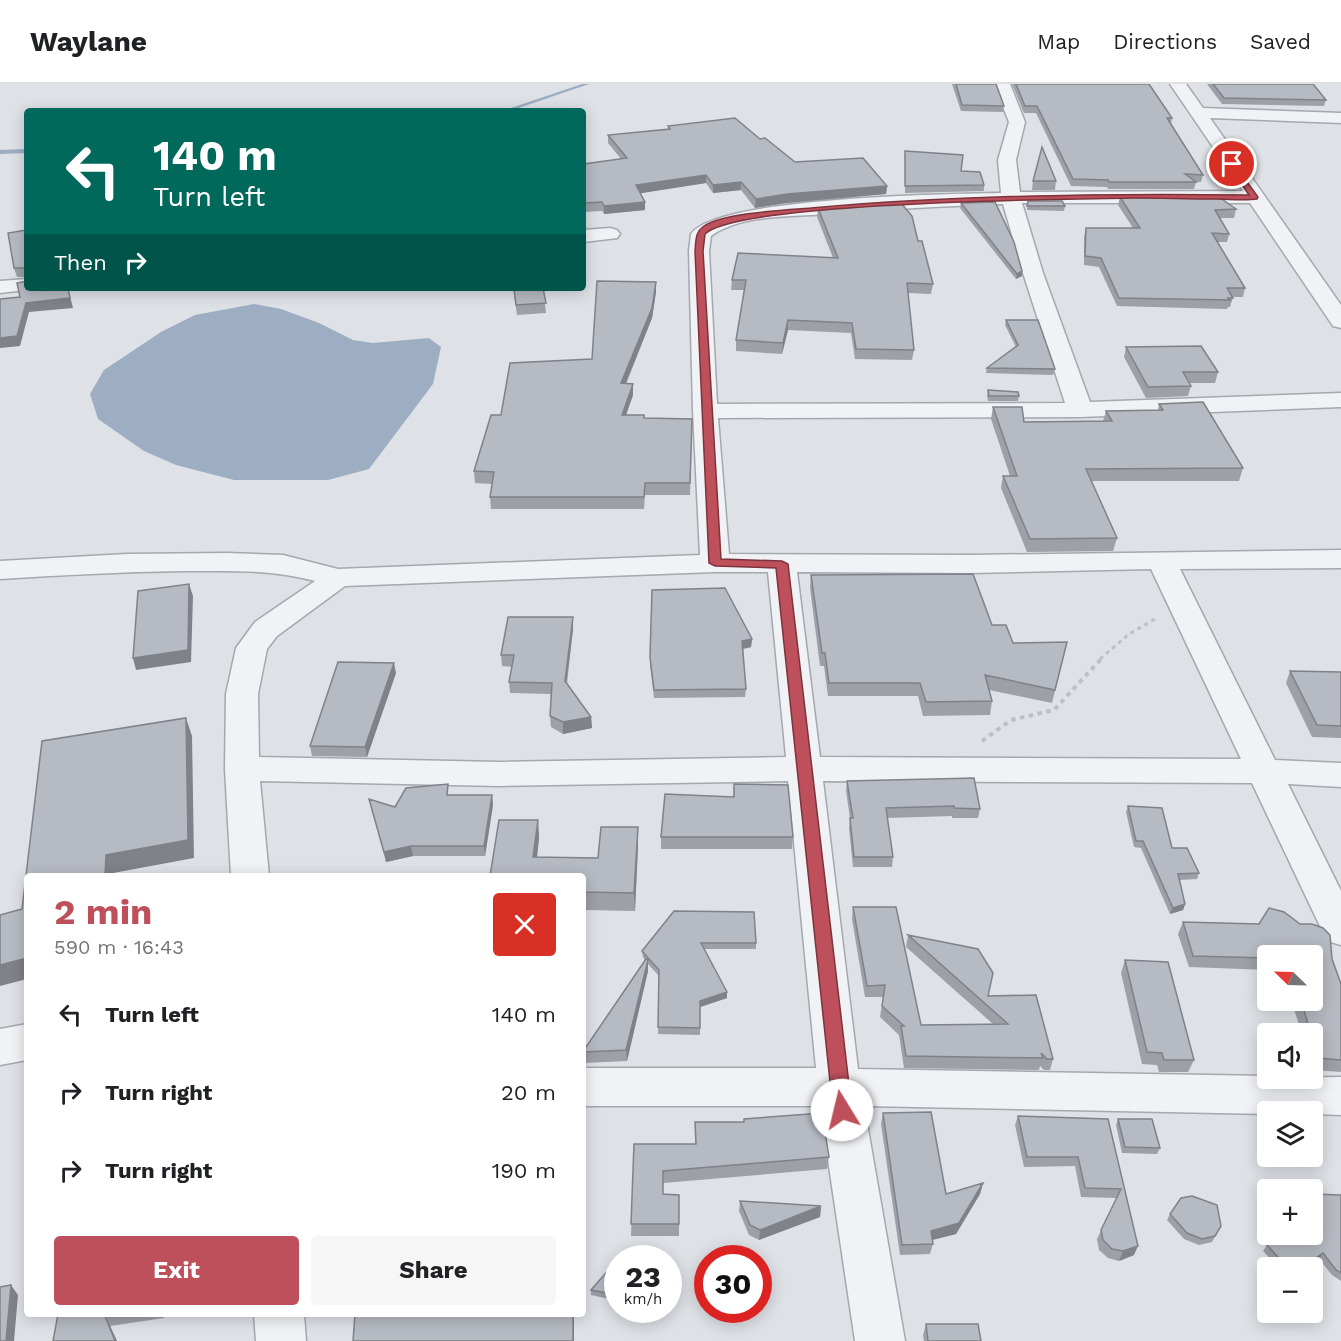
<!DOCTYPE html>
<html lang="en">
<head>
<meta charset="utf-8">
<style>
  body { margin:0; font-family:"Work Sans",sans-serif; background:#f6f6f6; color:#202124; height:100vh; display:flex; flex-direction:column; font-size:22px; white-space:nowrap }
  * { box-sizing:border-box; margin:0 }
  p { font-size:20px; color:#757577 }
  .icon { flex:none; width:33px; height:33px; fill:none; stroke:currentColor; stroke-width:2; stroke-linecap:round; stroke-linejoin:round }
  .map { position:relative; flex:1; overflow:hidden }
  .panel { position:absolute; left:24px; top:789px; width:562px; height:444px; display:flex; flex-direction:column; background:#fff; border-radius:6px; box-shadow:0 3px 15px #0003 }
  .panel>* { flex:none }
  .hud { position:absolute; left:24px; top:24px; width:562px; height:183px; border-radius:6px; box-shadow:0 3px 15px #0003; background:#00695c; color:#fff; overflow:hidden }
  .needle { width:39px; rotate:293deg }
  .buttons { position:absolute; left:1257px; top:861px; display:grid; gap:12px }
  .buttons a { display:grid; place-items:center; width:66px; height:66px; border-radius:6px; background:#fff; box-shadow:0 3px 15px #0003; font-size:30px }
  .speed { position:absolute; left:604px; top:1161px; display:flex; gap:12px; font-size:30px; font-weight:700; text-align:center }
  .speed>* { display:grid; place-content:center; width:78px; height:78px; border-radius:50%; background:#fff; box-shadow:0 3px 15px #0003; line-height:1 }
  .speed small { font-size:15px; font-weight:400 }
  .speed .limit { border:9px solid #d22; background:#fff; color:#111 }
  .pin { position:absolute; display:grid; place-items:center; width:51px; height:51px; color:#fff; margin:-26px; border:3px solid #fff; border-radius:50%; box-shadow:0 2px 6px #0007 }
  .me { position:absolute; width:66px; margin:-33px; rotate:351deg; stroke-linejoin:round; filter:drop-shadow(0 0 4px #0008) }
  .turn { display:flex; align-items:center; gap:21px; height:126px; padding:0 30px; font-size:27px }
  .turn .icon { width:78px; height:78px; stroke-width:2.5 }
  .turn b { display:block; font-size:42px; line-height:51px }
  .then { display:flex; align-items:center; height:57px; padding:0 30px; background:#0003; gap:12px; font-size:22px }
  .round { display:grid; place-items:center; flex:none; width:63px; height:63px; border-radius:6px; background:#f6f6f6 }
  .overview { display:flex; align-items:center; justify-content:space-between; height:102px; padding:0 30px }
  h1 { font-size:36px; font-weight:700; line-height:45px; color:#be505c }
  .button { display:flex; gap:12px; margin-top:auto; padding:12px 30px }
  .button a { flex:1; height:69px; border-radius:6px; background:#be505c; color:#fff; font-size:24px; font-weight:700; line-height:69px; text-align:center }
  .button a+a { background:#f6f6f6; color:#202124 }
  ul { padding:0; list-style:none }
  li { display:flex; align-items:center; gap:18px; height:78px; padding:0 30px }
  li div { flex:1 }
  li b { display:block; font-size:22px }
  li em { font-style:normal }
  header { display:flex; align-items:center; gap:36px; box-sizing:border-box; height:84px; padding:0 30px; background:#fff; border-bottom:2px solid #e0e0e0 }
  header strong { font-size:28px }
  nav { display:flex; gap:33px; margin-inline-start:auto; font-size:21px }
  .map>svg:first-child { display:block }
</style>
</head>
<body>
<header>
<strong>Waylane</strong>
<nav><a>Map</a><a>Directions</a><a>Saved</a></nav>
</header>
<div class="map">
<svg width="1341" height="1257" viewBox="0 0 1341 1257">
  <rect width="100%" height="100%" fill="#dee1e6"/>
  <!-- water -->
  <path fill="#9dadc2" d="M254 220 281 225 319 239 353 256 373 259 429 254 441 263 433 300 369 385 328 396H234L176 381 144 367 98 335 90 310 104 286 161 248 195 231Z"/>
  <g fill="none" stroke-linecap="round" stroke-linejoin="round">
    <!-- stream -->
    <path fill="#9dadc2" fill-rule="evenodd" d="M582 0H589L510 27H502Z
      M27 65V69L0 70V66Z"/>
    <defs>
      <path id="minor" d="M994 0H1010L1025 38 1016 76 1020 108 1243 107 1170 0H1186L1203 24 1341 29V39L1210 34 1341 221V244L1333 242 1250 119H1022L1043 189 1090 318 1341 309V323L1080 333 718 334 729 470 971 471 1341 466V484L1180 485 1275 676 1341 679V703L1288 700 1341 807V861L1327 857 1252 699 823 697 858 985 1268 992V994L1341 993V1031L1312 1030V1028H1268V1030L864 1022 905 1257H855L820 1022H584V984H816L788 697 500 702 260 697 269 792H231L225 685 226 610 236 564 255 538 315 497C270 485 229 487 183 487 122 488 61 491 0 495V477L127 470 227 469 283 471 338 485 700 471 693 327 689 167 691 150C716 113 950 110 1001 109L998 76 1009 38ZM1003 120 1023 189 1065 319 717 320 709 167 711 152C741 130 791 133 828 130 886 125 945 122 1003 120ZM1151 485 1241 675 820 673 797 488 971 489ZM715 488H768L786 673 500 678 259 673 258 610 267 565 277 552 345 502Z
        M610 144 617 146 620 150 617 154 584 158V146Z
        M27 195V204L34 205 0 209V197Z
        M27 940V976L0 981V945Z
        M254 1230H304L306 1257H256Z"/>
    </defs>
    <!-- minor casing -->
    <use href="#minor" stroke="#a4a8af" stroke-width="3"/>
    <!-- path-far1 -->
    <path stroke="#bcbfc5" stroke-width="3" stroke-dasharray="4 4" stroke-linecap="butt" d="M1100 575 1129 550 1155 535"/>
    <!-- path -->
    <path stroke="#bcbfc5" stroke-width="4" stroke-dasharray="4.5 4.5" stroke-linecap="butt" d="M982 657 1011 636 1054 626 1102 574"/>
    <!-- minor -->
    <use href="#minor" fill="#f0f2f5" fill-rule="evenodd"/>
  </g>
  <!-- wall -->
  <path fill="#9da0a7" d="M952 0H996L1004 22 1003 28 961 27Z
    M1012 0H1149L1172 34 1171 40 1203 91 1201 98H1196L1194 105H1108L1107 103 1071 102 1036 29H1024Z
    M1207 0H1313L1326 16 1324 22 1222 20Z
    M668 42 760 55 795 78 887 102 886 110 786 119 755 124 741 106 713 109 706 99 640 109 645 118V126L604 130 602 127 584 128V80L621 75 608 59V51L668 45Z
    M905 67 961 87 984 101V107L905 109Z
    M1033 97H1056L1055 106H1032Z
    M1120 113 1236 125 1234 134H1220L1229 150 1227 158H1217L1245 204 1243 213H1233L1230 223H1228L1227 225 1117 222 1099 183 1084 181V153L1086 144H1133L1118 121Z
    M1028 117 1065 122 1064 127 1027 126Z
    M961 119 1022 187V192L1016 195 960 124Z
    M818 124 918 157 933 200 931 210 908 209 914 266 912 276 855 275 851 249 788 246 782 270 736 267V256L744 206H731L732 196 833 174 817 133Z
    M27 146V195L26 193H17L14 184Z
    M656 198V208L652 234 626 300 633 311 626 331 644 334 692 335 690 411H645L644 425H491L490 413 492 400 475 399 474 387 501 331 592 275Z
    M513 204H543L546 229 517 231Z
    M1006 236 1055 285 1053 291 986 289 987 284 1016 263 1005 241Z
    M1126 263 1218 288 1215 299H1189L1191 302 1188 312 1146 314 1124 273Z
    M988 306 1019 312 1018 317H988L987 312Z
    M1159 320 1243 384 1239 397H1091L1117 454 1113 467 1027 468 1001 404 1003 392H1010L991 335 993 323 1024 338 1103 337 1106 327 1158 326Z
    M811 491 992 541 1013 559 1067 558 1052 619 989 606 992 617 990 631 923 632 918 612H828L824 582H820L810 504Z
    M573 533V545L567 600 591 633 592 644 563 650 551 643 550 632 551 610 510 609 509 598 512 583 502 582 501 571Z
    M752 555 751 563 743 565 746 605 745 613 654 614 650 581V573Z
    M1290 587 1341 588V654L1312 653 1286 599Z
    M396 589 367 673 312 672 310 662Z
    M847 697 980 725 978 734H952V732L887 734 893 773 892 783H853L849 744 850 734 846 707Z
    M734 701 793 753 792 765H661V753L733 713Z
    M492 711 493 721 485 772H413L386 778 369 715 395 723Z
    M1128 722 1199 789 1197 795 1180 796 1185 820 1183 826 1170 830 1141 764 1134 763 1126 728Z
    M538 736 539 754 537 773 598 774 638 761 635 827 584 826V792H490Z
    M853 823 921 941 993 940 906 863 908 851 988 912 1053 975 1050 986H1044L1040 982 1039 986 904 984 899 951 880 933 883 913H865L852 835Z
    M674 827 756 859V865H704L727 908V914L700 923V951L658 950 659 892 648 880V887L627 977 584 979V966L645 876 643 873 642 867Z
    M1183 838 1332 875 1341 900V988L1313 986 1312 950H1302L1291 916H1312V872H1268V886L1189 883 1178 850Z
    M1125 876 1194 976 1188 988H1159L1157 981 1142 980 1121 889Z
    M883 1029 946 1110 983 1099 980 1110 956 1150 932 1156 933 1160 930 1170 900 1171 881 1040Z
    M1018 1032 1108 1035 1134 1171 1119 1177 1108 1174 1099 1166 1097 1155 1117 1114 1081 1113 1075 1082 1024 1083 1015 1041Z
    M744 1035 829 1073 827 1085 663 1099V1110L679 1111V1152H631L634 1060H695V1038H744Z
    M1118 1035 1160 1064 1157 1070 1122 1069 1116 1041Z
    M1341 1111V1197L1332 1191 1319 1175 1306 1184H1279L1263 1167 1267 1161Z
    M740 1117 821 1122 820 1133 759 1156 749 1151 739 1127Z
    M1170 1130 1218 1148 1212 1158 1199 1161 1184 1155 1167 1136Z
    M618 1181V1217L591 1211V1206Z
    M58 1230H165L164 1234 110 1242 117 1257H53Z
    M926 1240 981 1257H924L923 1251Z"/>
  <!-- shaded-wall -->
  <path fill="#7f8288" d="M706 91V99L636 110V101Z
    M741 98V106L713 109V101Z
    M887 102 886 110 786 119 755 124 756 115 787 110Z
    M645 118V126L604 130V122Z
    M1022 187V192L1016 195 1017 190Z
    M656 198V208L652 234 621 311V299Z
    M68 204 73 224 29 228 20 262 0 264V254L26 219Z
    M788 236V246L782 270 783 259Z
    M633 300V311L622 342V331Z
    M189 500 193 512 191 578 136 586 133 574Z
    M573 533V545L565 609V597Z
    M752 555 751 563 742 565V557Z
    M394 579 396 589 367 673 365 663Z
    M591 633 592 644 563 650V638Z
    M186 634 192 652 194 774 113 789V792H105L106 771Z
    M492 711 493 721 485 772 484 762Z
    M538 736 539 754 535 791 533 773Z
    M638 743V761L635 827 634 809Z
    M411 762 413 772 386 778 384 768Z
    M1185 820 1183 826 1170 830 1173 824Z
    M27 874V895L0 902V881Z
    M648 876V887L627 977 626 966Z
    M727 908V914L700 923V917Z
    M983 1099 980 1110 956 1150 928 1157 931 1147Z
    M821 1122 820 1133 759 1156 760 1146Z
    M1138 1162 1134 1171 1119 1177 1123 1167Z
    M1323 1169 1319 1175 1306 1184H1301Z
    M11 1201 18 1211 14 1257H6Z
    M573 1230H574V1257H573Z
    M105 1232 110 1242 117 1257H115Z"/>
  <!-- building -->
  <path fill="#b6bac2" stroke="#7f8288" stroke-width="1.5" d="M956 0H996L1004 22 962 21Z
    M1016 0H1149L1172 34H1167L1203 91 1185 90 1196 98H1109L1108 96 1073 95 1037 22H1025Z
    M1213 0H1313L1326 16 1224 14Z
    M735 34 760 55 765 54 795 78 863 74 887 102 787 110 756 115 741 98 713 101 706 91 636 101 645 118 604 122 602 118 584 119V80L627 74 608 51 670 45 668 42Z
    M1042 63 1056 97H1033Z
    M905 67 963 71 961 87 980 88 984 101 905 102Z
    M1120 113H1219L1236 125 1215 126 1229 150 1212 149 1245 204H1227L1233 214H1228L1230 216 1119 214 1101 174 1085 172 1086 144H1140Z
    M1028 117H1062L1065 122H1027Z
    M900 118 912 132 918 157H922L933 200 907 199 914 266 856 265 852 239 788 236 783 259 736 256 746 196H732L738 169 838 174 818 124Z
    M995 118 1014 158 1022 187 1017 190 961 119Z
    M27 146V193L26 192 25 184H14L8 149Z
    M27 197V204H68L70 214 26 219 17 252 0 254V215L20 213 17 199Z
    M597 197 656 198 652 224 621 299 633 300 622 331H644V334L692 335 690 399H645L644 413H490L494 388 474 387 491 331H501L510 279 592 275Z
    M514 204H543L546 219 516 221Z
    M1006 236H1038L1055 285 987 284 1018 261Z
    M1201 262 1218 288H1183L1191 302 1148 303 1126 263Z
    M988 306 1018 308 1019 312H989Z
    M1203 318 1243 384 1086 385 1117 454 1030 455 1003 392H1017L993 323H1022L1024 338 1112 337 1106 327 1163 326 1159 320Z
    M973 490 992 541H1006L1013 559 1067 558 1055 606 985 591 992 617 926 618 920 599H829L825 569H822L811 491Z
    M189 500 188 566 133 574 138 507Z
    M725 504 752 555 742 557 746 605 654 606 650 573 652 506Z
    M508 533H573L565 597 591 633 563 638 550 632 552 599 509 598 514 571H501Z
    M338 578 394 579 365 663 310 662Z
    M1290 587 1341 588V642L1317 641Z
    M186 634 188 756 106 771 105 792H27V874L0 881V831L22 825 42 657Z
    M974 694 980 725 954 724V722L886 724 893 773H854L850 734H853L847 697Z
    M448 700 447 711H492L484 762H411L384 768 369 715 395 723 406 704Z
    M734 700 788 701 793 753H661L665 710 734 713Z
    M1128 722 1162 724 1172 764H1187L1199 789 1178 790 1185 820 1173 824 1143 757H1136Z
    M499 736H538L533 773 598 774 601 743H638L634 809 584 808V792H490Z
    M853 823H896L921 941 1008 940 908 851 978 865 993 889 988 912 1036 911 1053 975H1047L1041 969 1043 974 906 972 901 942H904L882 922 885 901 867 902Z
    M1269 824 1284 828 1300 840H1312L1323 844 1330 851 1332 875 1341 900V976L1319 974 1312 954V950H1311L1301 916H1312V872H1268V874L1193 872 1183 838 1259 840Z
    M674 827 754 828 756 859H701L727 908 700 917V944L658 943 659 886 642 867Z
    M646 875 648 876 626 966 584 968V966Z
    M1125 876 1168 878 1194 976H1164L1162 969 1147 968Z
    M931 1028 946 1110 983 1099 959 1139 931 1147 933 1160 902 1161 883 1029Z
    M822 1029 829 1073 663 1087V1110L679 1111V1140H631L634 1060H696L695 1038H744V1035Z
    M1018 1032 1108 1035 1138 1162 1123 1167 1112 1165 1103 1156 1101 1146 1121 1105 1085 1104 1078 1073H1027Z
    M1118 1035H1152L1160 1064 1125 1063Z
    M1312 1110 1341 1111V1189L1336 1186 1323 1169 1301 1184H1288L1267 1161 1283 1150H1312Z
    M1192 1112 1217 1121 1221 1142 1215 1152 1202 1155 1187 1149 1170 1130 1181 1114Z
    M740 1117 821 1122 760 1146 750 1141Z
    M618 1181V1211L591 1206 612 1182Z
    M11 1201 6 1257H0V1203Z
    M58 1230H122L105 1232 115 1257H53Z
    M355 1230H573V1257H353Z
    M926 1240H978L981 1257H928Z"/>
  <!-- route -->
  <path fill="#be505c" stroke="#7c343c" stroke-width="1.5" d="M1232 77 1258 113 1257 115C1244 117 1229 115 1216 115 1189 115 1161 114 1134 114 1070 115 739 118 705 150L703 167 721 475 782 477 788 480 852 1026 849 1032 842 1034 836 1032 833 1026 776 484 715 482 709 479 695 167C696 157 695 148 704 142 723 129 786 126 811 124 956 111 1103 109 1249 111L1228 80Z"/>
</svg>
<div class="buttons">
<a><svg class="needle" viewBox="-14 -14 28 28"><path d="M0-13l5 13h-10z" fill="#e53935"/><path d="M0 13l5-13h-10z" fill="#757577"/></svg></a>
<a><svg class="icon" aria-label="sound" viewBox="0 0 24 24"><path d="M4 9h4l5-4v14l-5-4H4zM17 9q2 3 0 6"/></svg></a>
<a><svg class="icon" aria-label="layers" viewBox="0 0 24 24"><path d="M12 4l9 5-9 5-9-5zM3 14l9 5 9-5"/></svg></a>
<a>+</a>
<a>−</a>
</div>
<div class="speed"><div>23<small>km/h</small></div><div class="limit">30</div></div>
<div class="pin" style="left:1232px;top:80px;background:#d93025"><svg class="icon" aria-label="arrive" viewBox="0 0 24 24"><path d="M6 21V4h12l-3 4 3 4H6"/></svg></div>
<svg class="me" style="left:842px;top:1026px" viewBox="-20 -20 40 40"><circle r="19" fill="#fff"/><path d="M0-13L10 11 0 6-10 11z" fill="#be505c"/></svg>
<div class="hud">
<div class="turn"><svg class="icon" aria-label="left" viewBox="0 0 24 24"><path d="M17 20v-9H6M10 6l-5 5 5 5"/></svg><div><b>140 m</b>Turn left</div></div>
<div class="then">Then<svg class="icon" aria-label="right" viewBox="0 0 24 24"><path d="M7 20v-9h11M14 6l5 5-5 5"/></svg></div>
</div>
<section class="panel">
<div class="overview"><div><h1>2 min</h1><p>590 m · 16:43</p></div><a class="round" style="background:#d93025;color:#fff"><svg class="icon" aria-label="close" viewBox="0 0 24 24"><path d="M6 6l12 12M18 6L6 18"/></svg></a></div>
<ul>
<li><svg class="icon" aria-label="left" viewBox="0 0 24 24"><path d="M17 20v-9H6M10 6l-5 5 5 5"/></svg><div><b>Turn left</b></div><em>140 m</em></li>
<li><svg class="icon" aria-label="right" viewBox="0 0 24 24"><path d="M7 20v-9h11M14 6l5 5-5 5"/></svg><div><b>Turn right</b></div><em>20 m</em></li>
<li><svg class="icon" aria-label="right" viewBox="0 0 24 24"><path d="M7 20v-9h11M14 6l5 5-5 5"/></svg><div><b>Turn right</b></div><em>190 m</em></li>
</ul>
<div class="button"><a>Exit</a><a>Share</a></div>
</section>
</div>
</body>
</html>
